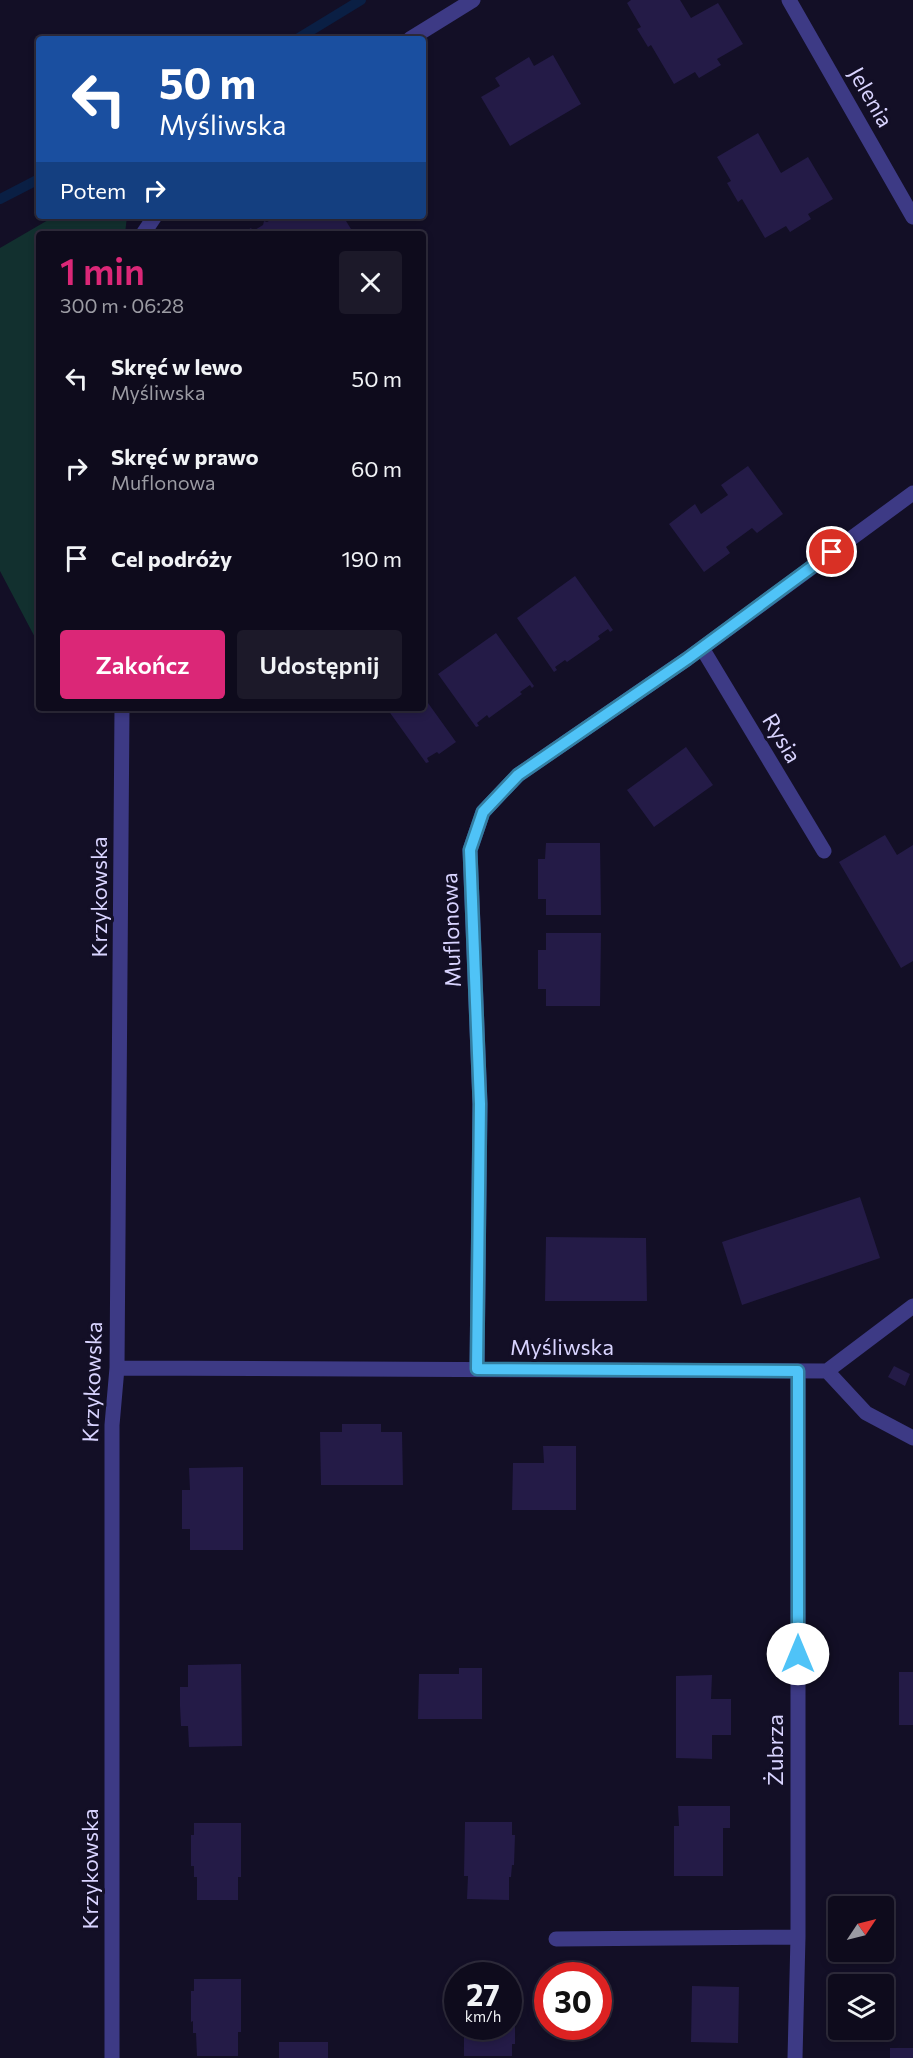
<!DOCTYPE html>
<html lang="pl">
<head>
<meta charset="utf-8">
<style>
  body { margin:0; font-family:Commissioner,sans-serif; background:#1c1929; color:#f1f3f6; height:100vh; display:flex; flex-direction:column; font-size:22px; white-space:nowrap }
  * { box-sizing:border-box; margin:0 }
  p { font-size:20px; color:#9b9ba3 }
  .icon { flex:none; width:33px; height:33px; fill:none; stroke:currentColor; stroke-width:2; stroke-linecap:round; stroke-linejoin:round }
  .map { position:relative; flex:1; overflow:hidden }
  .sheet { position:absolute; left:36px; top:231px; width:390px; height:480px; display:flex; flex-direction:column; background:#0e0b1c; border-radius:6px; box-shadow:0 3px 9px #0003,0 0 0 2px #2e2b3b }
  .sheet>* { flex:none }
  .top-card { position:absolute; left:36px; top:36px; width:390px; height:183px; border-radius:6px; box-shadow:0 3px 9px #0003,0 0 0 2px #2e2b3b; background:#1a4fa0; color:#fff; overflow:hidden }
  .needle { width:39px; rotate:55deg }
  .controls { position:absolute; left:828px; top:1896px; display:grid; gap:12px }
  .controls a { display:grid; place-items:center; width:66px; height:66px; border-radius:6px; background:#0e0b1c; box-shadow:0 3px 9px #0003,0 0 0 2px #2e2b3b; font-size:30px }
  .speed { position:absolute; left:444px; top:1962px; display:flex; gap:12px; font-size:30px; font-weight:700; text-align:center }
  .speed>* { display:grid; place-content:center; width:78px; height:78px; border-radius:50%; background:#0e0b1c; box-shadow:0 3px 9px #0003,0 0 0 2px #2e2b3b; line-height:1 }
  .speed small { font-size:15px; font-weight:400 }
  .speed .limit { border:9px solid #d22; background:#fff; color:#111 }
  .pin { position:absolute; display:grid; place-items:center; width:51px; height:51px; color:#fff; margin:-26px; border:3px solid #fff; border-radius:50%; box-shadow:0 2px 6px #0007 }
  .me { position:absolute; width:66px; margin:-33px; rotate:0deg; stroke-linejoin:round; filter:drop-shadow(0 0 4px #0008) }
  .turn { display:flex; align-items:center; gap:21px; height:126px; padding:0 24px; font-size:27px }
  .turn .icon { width:78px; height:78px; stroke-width:2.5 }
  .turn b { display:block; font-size:42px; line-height:51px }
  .then { display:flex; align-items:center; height:57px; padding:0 24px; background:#0003; gap:12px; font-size:22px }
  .round { display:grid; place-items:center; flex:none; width:63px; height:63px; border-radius:6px; background:#1c1929 }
  .headline { display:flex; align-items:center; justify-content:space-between; height:102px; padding:0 24px }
  h1 { font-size:36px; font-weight:600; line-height:45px; color:#db2777 }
  .primary-button { display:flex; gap:12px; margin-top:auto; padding:12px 24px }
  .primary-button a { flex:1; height:69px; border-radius:6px; background:#db2777; color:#fff; font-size:24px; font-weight:600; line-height:69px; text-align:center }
  .primary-button a+a { background:#1c1929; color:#f1f3f6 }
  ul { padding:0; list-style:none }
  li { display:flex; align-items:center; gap:18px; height:90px; padding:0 24px }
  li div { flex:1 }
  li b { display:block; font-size:22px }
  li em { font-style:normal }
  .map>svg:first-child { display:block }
</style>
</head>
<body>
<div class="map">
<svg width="913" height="2058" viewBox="0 0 913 2058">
  <rect width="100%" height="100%" fill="#130f26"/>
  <!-- green -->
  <path fill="#12302f" d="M55 216H127L125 234H39V645L0 571V248Z"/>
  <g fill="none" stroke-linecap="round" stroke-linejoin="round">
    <!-- stream -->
    <path stroke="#0a1f44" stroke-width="10" d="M297 39 361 0
      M0 199 39 179"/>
  </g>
  <!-- building -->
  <path fill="#241b47" d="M631 0H680L691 18 718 3 743 44 717 59 721 65 699 78 695 72 674 84 651 45 648 47 637 29 641 27 627 3Z
    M553 55 581 104 510 146 481 97 500 86 495 78 529 57 534 66Z
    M758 133 781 173 808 157 833 199 808 214 811 219 790 232 786 226 765 238 742 199 738 202 727 183 731 181 717 157Z
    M278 216H343L354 234H241L251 228 253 231 263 225 264 221 267 222Z
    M748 466 783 514 757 533 752 528 726 547 730 553 704 572 669 524 695 504 701 514 728 495 721 485Z
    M575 576 613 630 610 632 608 629 598 636 600 639 567 662 565 660 555 667 557 670 554 672 517 618Z
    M496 633 534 686 532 688 530 685 520 692 522 694 489 718 487 715 477 723 479 726 476 727 438 674Z
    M423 696 456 742 439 754 437 752 427 758 429 762 426 763 388 710 391 708H423Z
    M686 747 713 785 654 827 627 790Z
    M885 835 897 855 913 845V961L901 968 839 862Z
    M546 843H600L601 915H546V899H538V859H545Z
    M546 933H601L600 1006H546V989H538V950H546Z
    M860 1197 880 1258 742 1305 722 1242Z
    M546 1237 646 1238 647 1301H545Z
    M894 1366 910 1374 905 1386 888 1377Z
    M342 1424H381V1432H402L403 1485H321L320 1432H342Z
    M543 1446H576V1510H512L513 1463H544Z
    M243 1467V1550H190V1529H182V1490H190L189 1468Z
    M241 1664 242 1746 189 1747 188 1726H181L180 1706V1687H188V1665Z
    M459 1668H482V1719H418L419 1674H459Z
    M899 1672H913V1725H899Z
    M712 1675 711 1699H731V1735H712V1759L676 1758V1676Z
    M678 1806H730V1828H723V1876H674V1826H679Z
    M465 1822H512V1835H515L514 1865H512L511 1877H509V1900L467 1899 468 1876H464Z
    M194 1823H241V1877H238V1900H197V1877H194V1866H191V1835H194Z
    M194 1979H241V2032H238V2056H197L196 2033H193V2021L191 2022V1991H194Z
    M692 1986 739 1987 738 2043 691 2042Z
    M508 2002H512V2014H515V2044H512V2056H464V2026H508Z
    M279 2042H328V2058H279Z
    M890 2048H913V2058H890Z"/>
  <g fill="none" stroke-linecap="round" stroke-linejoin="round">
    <!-- minor -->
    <path stroke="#3d3a85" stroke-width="15" d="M789 0 913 217
      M410 39 473 0
      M143 234 155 216
      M702 648 824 851
      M117 1368 827 1371 913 1306
      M477 1369 480 1104 470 850 483 812 518 775 687 659 913 493
      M827 1371 866 1413 913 1438
      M556 1939 798 1937
      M112 2058V1425L117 1368 122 708
      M795 2058 798 1937V1371"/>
  </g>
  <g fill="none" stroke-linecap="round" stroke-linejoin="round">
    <defs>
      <path id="route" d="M798 1654V1371L477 1369 480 1104 470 850 483 812 518 775 687 659 832 552"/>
    </defs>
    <!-- route casing -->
    <use href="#route" stroke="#337fa1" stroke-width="15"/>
    <!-- route -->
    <use href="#route" stroke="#4fc3f7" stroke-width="10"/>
  </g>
  <g text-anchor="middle" stroke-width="6" stroke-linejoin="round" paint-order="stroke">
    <!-- street labels -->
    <g font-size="22" fill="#d9d4ff" stroke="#130f26">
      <text transform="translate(871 97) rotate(60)" y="8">Jelenia</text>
      <text transform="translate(782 738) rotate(59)" y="8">Rysia</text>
      <text transform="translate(99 897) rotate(-90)" y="8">Krzykowska</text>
      <text transform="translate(451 930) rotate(-92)" y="8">Muflonowa</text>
      <text x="562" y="1355">Myśliwska</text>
      <text transform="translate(92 1382) rotate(-88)" y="8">Krzykowska</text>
      <text transform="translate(775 1750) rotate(-90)" y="8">Żubrza</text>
      <text transform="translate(90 1869) rotate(-90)" y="8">Krzykowska</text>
    </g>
  </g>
</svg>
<div class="controls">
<a><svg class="needle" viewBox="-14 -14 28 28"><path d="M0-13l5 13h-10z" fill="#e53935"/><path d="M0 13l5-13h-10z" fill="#9b9ba3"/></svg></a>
<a><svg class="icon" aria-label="layers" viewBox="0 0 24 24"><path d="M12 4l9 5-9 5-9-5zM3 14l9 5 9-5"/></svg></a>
</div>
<div class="speed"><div>27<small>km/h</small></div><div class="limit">30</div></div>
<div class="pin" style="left:832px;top:552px;background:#d93025"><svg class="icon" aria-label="arrive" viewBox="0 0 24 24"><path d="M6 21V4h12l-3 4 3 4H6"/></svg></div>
<svg class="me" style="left:798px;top:1654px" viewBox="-20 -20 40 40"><circle r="19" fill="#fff"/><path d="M0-13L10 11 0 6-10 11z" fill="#4fc3f7"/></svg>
<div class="top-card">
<div class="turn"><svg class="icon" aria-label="left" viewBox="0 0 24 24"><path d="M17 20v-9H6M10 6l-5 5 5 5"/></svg><div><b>50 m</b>Myśliwska</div></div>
<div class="then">Potem<svg class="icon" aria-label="right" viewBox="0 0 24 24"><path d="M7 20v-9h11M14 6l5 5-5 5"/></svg></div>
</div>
<section class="sheet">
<div class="headline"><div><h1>1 min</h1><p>300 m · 06:28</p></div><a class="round"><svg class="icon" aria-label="close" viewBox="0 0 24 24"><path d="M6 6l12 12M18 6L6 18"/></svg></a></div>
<ul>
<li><svg class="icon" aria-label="left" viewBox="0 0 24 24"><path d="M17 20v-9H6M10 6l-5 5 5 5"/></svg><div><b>Skręć w lewo</b><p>Myśliwska</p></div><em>50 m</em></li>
<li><svg class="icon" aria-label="right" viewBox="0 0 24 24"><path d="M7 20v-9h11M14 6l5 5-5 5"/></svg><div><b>Skręć w prawo</b><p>Muflonowa</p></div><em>60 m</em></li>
<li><svg class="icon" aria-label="arrive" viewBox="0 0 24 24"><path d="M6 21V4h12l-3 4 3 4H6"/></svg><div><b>Cel podróży</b></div><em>190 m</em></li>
</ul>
<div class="primary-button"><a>Zakończ</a><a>Udostępnij</a></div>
</section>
</div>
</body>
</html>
